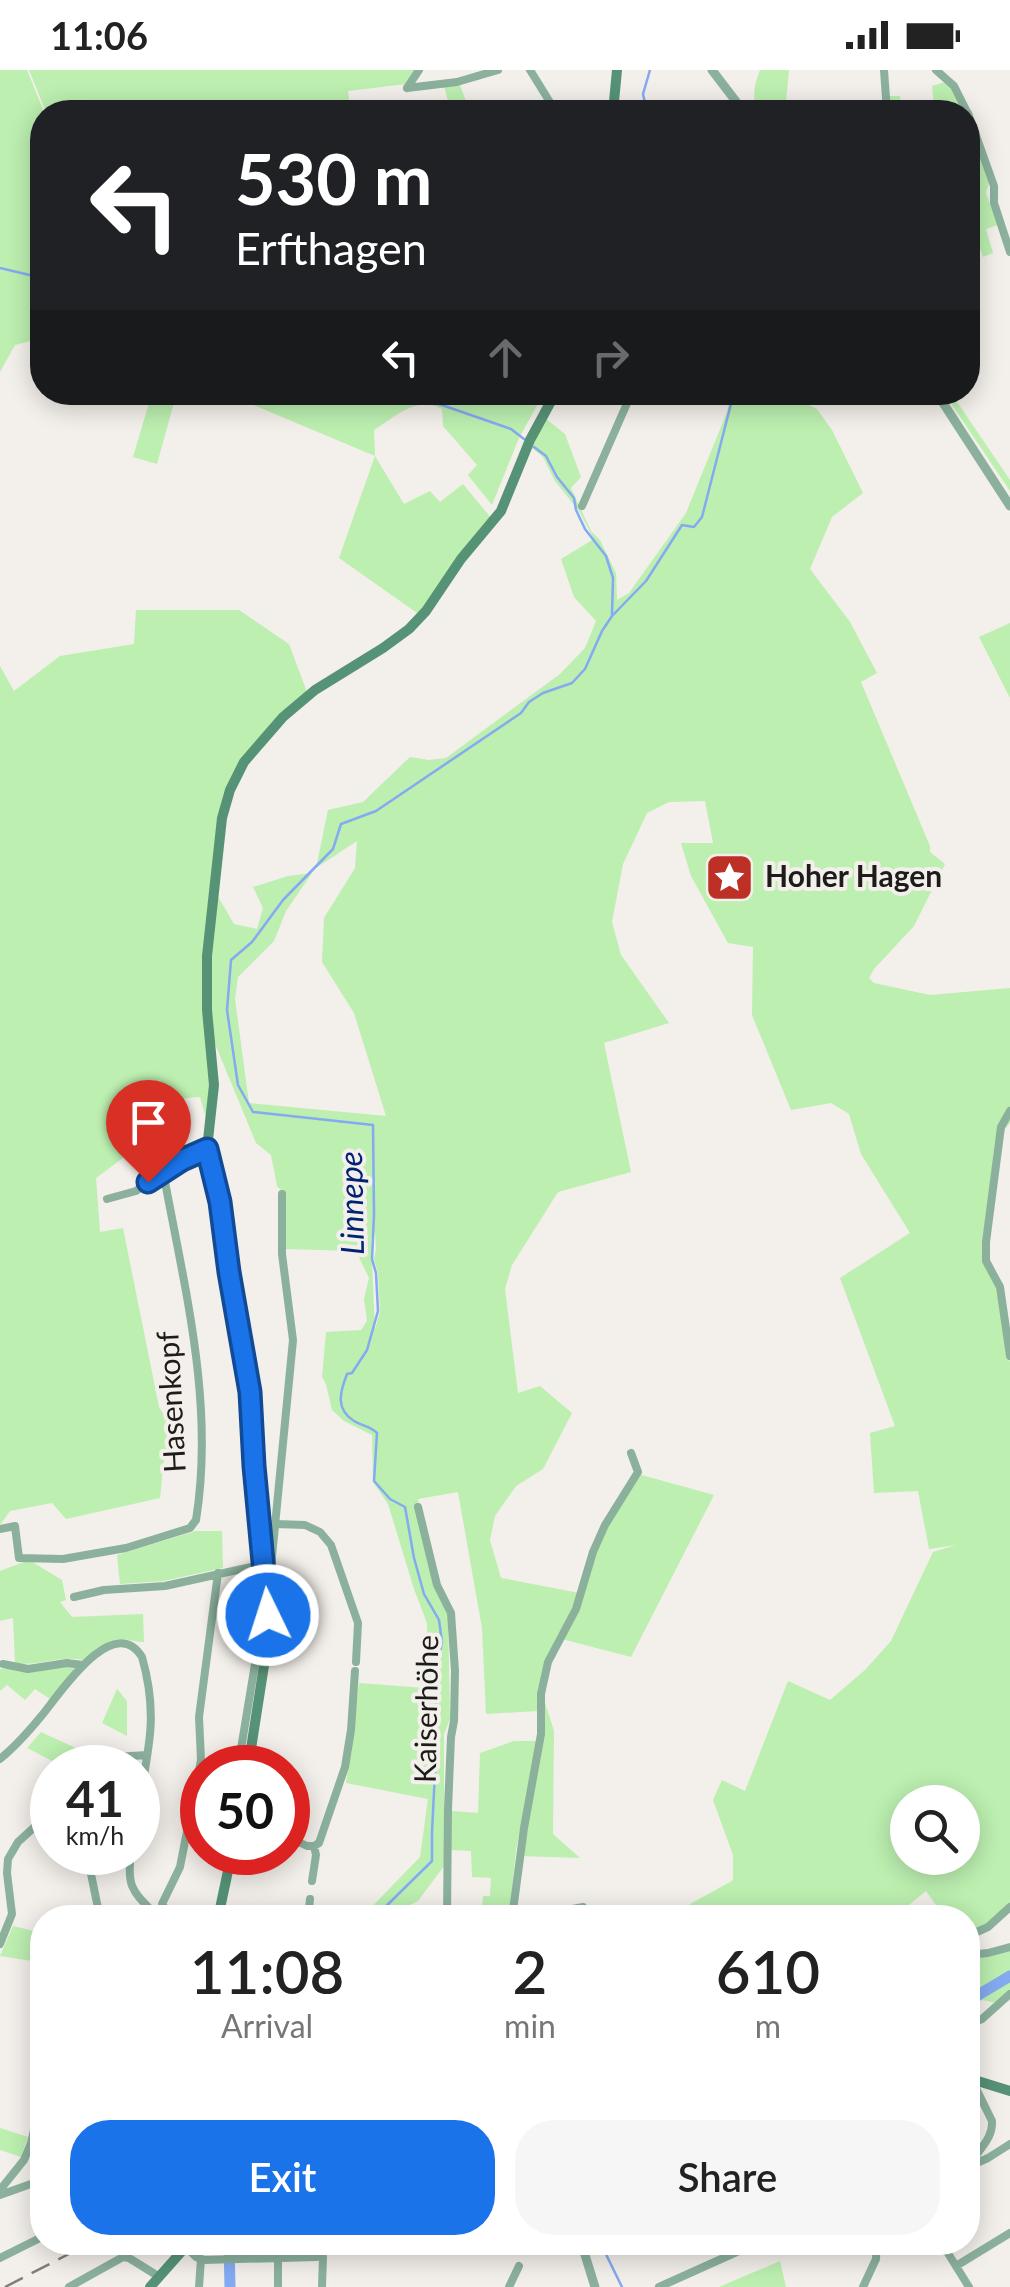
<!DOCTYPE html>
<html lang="en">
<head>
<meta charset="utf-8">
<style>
  body { margin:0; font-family:Lato,sans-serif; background:#f6f6f6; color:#222; height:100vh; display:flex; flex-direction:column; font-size:38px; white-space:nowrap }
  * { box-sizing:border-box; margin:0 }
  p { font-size:32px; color:#767676 }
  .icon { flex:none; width:55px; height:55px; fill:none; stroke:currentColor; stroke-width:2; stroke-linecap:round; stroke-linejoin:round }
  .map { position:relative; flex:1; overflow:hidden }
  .drawer { position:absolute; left:30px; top:1835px; width:950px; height:350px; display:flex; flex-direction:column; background:#fff; border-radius:40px; box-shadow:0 5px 25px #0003 }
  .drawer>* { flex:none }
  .banner { position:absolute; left:30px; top:30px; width:950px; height:305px; border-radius:40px; box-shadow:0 5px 25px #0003; background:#202124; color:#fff; overflow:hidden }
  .fabs { position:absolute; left:890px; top:1715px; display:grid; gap:20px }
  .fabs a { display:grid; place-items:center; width:90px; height:90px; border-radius:50%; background:#fff; box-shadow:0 5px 25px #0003; font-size:50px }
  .speed { position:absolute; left:30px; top:1675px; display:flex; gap:20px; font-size:50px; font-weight:700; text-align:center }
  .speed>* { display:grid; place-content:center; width:130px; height:130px; border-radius:50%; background:#fff; box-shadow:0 5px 25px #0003; line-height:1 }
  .speed small { font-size:25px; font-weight:400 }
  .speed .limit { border:15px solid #d22; background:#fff; color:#111 }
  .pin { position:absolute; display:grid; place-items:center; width:85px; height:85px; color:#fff; margin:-102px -42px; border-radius:50% 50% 50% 0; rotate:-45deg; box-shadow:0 0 10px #0007 }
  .pin .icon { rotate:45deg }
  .me { position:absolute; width:110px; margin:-55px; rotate:356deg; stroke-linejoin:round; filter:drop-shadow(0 0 8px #0008) }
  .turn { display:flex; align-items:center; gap:35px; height:210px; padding:0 40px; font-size:45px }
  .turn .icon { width:130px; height:130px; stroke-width:2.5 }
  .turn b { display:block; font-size:70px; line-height:85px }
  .lanes { display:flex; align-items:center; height:95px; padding:0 40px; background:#0003; justify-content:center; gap:50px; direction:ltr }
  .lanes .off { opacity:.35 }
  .eta { display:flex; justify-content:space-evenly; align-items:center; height:170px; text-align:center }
  .eta b { font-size:60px; font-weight:600; line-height:70px }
  .primary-button { display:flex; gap:20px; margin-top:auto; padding:20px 40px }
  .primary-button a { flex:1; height:115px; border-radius:40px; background:#1a73e8; color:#fff; font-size:40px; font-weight:600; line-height:115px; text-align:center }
  .primary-button a+a { background:#f6f6f6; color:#222 }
  .status { display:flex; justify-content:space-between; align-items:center; height:70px; padding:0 50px; background:#fff; direction:ltr }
  .status svg { height:28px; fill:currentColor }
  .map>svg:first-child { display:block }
</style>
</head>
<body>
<div class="status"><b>11:06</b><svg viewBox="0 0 49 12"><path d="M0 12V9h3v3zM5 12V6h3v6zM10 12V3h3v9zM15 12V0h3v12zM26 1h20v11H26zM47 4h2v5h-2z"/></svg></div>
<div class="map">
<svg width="1010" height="2217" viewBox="0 0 1010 2217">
  <rect width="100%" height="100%" fill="#f3efea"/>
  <!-- green -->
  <path fill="#bcefb0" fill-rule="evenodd" d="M0 0H27L44 42H42V268L15 275 0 302Z
    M29 0H417L406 14 348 21 349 28 343 42H46Z
    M760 0H789L785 42H757C752 27 754 15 760 0Z
    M945 12 953 19 963 42H890L889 26H900L901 39 934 36 932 16Z
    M460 15 470 42H451L444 16Z
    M968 54 989 113 986 123 998 155 986 159 993 183 983 187 968 144Z
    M517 322 539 332 519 368 492 435 468 405 477 395 443 356 442 339C417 325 396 346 374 360L375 386 404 434 430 421 440 432 463 414 492 449 420 545 339 488 375 386 251 334 175 329 157 394 133 387 152 323Z
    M731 323H805L797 329 817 339 832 360 863 423 832 447 810 499 850 552 877 603 861 612 930 776V782L945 794 914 856 874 899 869 908 874 913 930 925 1010 918V1053L995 1072 984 1173 998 1218 1010 1293V1833L978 1861 968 1864V1848L938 1847 940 1841 926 1821 894 1847H673C690 1831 713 1823 733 1810V1785L713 1730 722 1710 745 1721 788 1611 830 1630 865 1600 891 1571 933 1482 956 1475 929 1479 918 1421 874 1423 870 1363 895 1356 840 1208 910 1163 861 1084 849 1044 831 1033 791 1040 752 945 753 877 728 873 691 806 681 773H713L705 731 669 732 647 743 623 794 612 852 621 885 669 953 604 973 631 1102 558 1122 512 1195 505 1219 518 1323 540 1316 572 1343 543 1399 516 1416 495 1446 490 1470 501 1508 579 1523 575 1537 547 1590 538 1641 486 1644 482 1558 458 1422 418 1429 434 1515 448 1543 450 1649 444 1664V1796L418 1831 385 1847H362L420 1787 428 1729 346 1713 359 1613 425 1618 428 1661 427 1553 414 1519 388 1434 373 1412 372 1365 344 1351 332 1340 326 1314 322 1307 326 1262 361 1260 367 1251 364 1229 369 1208 356 1181 284 1179 283 1122 277 1116 271 1085 256 1073 213 969 210 897 217 825 234 854 257 859 263 838 253 817 288 806 312 803 286 841 274 871 238 907 235 929 249 1033 386 1046 354 943 322 892 324 848 355 798 357 771 316 798 328 740 363 732 410 687 429 690 446 688 560 604 585 578 596 551 574 527 561 489 594 469 579 441 555 411 543 387 532 378 546 349 565 364 581 407 571 418 591 461 600 470 616 503 617 530 629 523 686 443 727 342ZM375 1162 376 1179 374 1189 378 1203 380 1242 375 1259 371 1169ZM908 1732H962V1788H908Z
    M944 323H951L1010 410V421Z
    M136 540H239L289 574 307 622 234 704 206 860 211 1026 207 1051 200 1027 161 1030 163 1058 96 1108 100 1162 123 1158 159 1337C173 1358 172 1362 165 1385 162 1398 162 1414 160 1428L66 1449 52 1433 10 1441 0 1455V596L14 621 60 586 134 574Z
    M1010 553V628L979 567Z
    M638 1404 714 1425 631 1587 562 1569 599 1470Z
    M196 1461H222L223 1498 163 1511 120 1514 117 1485Z
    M29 1490 62 1510 66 1530 60 1532 72 1547 143 1544 144 1572C137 1572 131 1570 125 1569 108 1568 95 1581 83 1590 60 1585 38 1597 15 1593L13 1548 0 1551V1501Z
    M74 1596V1600L50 1629 35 1619 25 1630 7 1615 0 1621V1599Z
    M117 1619 127 1631V1666L102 1653Z
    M543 1626 554 1661 553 1764 580 1788 521 1786Z
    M41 1662 102 1690 93 1697H64L27 1678Z
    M514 1671H537L516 1780 509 1847H478L479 1840H504L482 1838 483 1826H490L491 1808 472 1807 471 1781 451 1780V1741L478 1743 480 1683Z
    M13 1856 42 1863V1885L38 1892 0 1886Z
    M1010 1879V1919L996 1933 982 1930 968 1939V1886Z
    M0 2058 28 2067 21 2087 0 2080Z
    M780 2191 786 2217H719Z"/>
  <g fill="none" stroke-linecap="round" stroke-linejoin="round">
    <!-- stream -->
    <path stroke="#84aaf1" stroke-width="2.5" d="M647 42 643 24 650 0
      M0 198 42 208
      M390 322 416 326 511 359 524 369
      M534 377 546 386 557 407 574 428 576 440 585 459 606 486 613 508 612 544
      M374 1848 432 1791V1762L437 1663 435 1642 439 1607 438 1591 442 1572 439 1550 424 1524 414 1488 405 1437 390 1429 374 1411 377 1363C370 1356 362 1356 354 1351 335 1339 340 1322 347 1304L352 1303 367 1280 378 1241 376 1203 372 1189 374 1145 373 1055 253 1042 238 1015 227 940 231 890 252 872 283 830 333 779 341 754 376 741 521 643 529 632 543 623 572 613 585 599 602 561 612 546 646 511 682 455 694 457 702 447 734 322
      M600 2172 622 2217"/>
    <!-- river -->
    <path stroke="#84aaf1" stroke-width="11" d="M968 1931 1010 1906
      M229 2172 230 2217"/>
    <!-- minor -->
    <path stroke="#8bb19d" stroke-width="8" d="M530 0 556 42
      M884 0 887 42
      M936 0 954 16 967 42
      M407 18 457 12 498 0
      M407 18 419 0
      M968 43 994 116V133L1010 182
      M582 436 632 322
      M1010 1041 1001 1057 986 1172V1191L1000 1217 1010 1286
      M107 1129 136 1121 163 1101 207 1079
      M418 1437 437 1515 451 1543 455 1601 454 1651 451 1667 448 1739 447 1848
      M276 1454 305 1455 320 1462 331 1475 358 1553 356 1592
      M0 1459 15 1456 19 1488 63 1489 126 1478 190 1458 196 1450C215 1333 184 1216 163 1101
      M265 1504 271 1497 293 1270 282 1184V1124
      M74 1527 104 1520 165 1516 264 1494 260 1506V1539L256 1588 239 1691 241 1698
      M3 1594 28 1599 67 1593 83 1595
      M0 1689C16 1676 30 1660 43 1644 60 1623 114 1541 142 1587 159 1647 148 1680 138 1738
      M98 1698 115 1687 147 1685
      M288 1767 307 1776H314
      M314 1776 319 1773 345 1697 351 1660 355 1601
      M91 1782 90 1799 100 1848
      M131 1782C126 1820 134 1822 159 1848
      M312 1811 316 1785 314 1776
      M171 1848 162 1834 180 1797 201 1690 199 1647 218 1503
      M308 1848 310 1829
      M512 1848 524 1758 541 1664V1624L548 1592 576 1539 593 1482 605 1455 638 1402 631 1383
      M556 1848 567 1840 583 1837 584 1848
      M968 1866 988 1857 1010 1837
      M0 1874 12 1844 7 1803 8 1789 18 1772 52 1741
      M968 1885 988 1883 1010 1877
      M968 1955 982 1949 1010 1924
      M968 2002 992 2051C993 2070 978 2079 970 2095
      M970 2096 988 2088 1010 2074
      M0 2120 24 2090 31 2073 42 2025
      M0 2125 42 2110
      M784 2172 801 2179 818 2172
      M941 2172 969 2217
      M186 2177 196 2187 204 2190 317 2187
      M0 2188 42 2167
      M278 2188V2217
      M956 2196 1010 2163
      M69 2217 123 2187 129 2188 158 2206
      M199 2217 201 2189
      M322 2217 323 2187
      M509 2217 519 2196
      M659 2217 759 2172
      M863 2217 876 2189 877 2172"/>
    <!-- tertiary -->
    <path stroke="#8bb19d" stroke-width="9" d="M712 0 744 42
      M936 322 1010 436
      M581 2172 595 2217"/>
    <!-- secondary -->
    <path stroke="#569276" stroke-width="10" d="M613 42 617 0
      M248 1698 265 1589 268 1532 254 1396 249 1321 229 1201 220 1132 207 1079 214 1015 207 940V886L222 748 230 720 244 692 283 647 315 620 383 578 409 559 426 541 461 489 501 441 530 370 556 322
      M218 1848 232 1782
      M150 2217 190 2172"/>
    <!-- rail -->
    <path stroke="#807d7a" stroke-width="2.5" stroke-dasharray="20 10" stroke-linecap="butt" d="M5 2217 92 2172"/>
    <!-- secondary-bridge -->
    <path stroke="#569276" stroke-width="10" d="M968 2008 1010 2021"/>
  </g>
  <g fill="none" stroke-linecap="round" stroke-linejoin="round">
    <defs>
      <path id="route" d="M148 1112 182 1090 207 1079 220 1132 229 1202 250 1322 254 1396 268 1545"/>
    </defs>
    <!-- route casing -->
    <use href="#route" stroke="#114b97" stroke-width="25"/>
    <!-- route -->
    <use href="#route" stroke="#1a73e8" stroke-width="18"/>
  </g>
  <!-- icons -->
  <defs>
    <symbol id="sight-square" viewBox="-11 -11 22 22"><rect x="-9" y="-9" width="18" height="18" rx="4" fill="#bd3026" stroke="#f3efea"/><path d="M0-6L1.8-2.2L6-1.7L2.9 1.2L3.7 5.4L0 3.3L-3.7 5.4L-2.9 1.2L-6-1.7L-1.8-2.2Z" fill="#fff"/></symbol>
  </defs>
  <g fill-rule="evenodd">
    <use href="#sight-square" x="702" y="780" width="55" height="55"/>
  </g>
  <g text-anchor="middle" stroke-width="8" stroke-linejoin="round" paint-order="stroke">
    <!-- poi labels -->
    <g font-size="30" font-weight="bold" fill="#1d1c1a" stroke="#f3efea" text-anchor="start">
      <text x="765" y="817">Hoher Hagen</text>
    </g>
    <!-- street labels -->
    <g font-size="30" fill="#1d1c1a" stroke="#f3efea">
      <text transform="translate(172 1332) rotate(-93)" y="10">Hasenkopf</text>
      <text transform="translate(427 1639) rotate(-89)" y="10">Kaiserhöhe</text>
    </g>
    <!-- water labels -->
    <g font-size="32" font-style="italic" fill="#012373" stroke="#f3efea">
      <text transform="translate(352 1133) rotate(-91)" y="11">Linnepe</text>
    </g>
  </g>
</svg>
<div class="fabs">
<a><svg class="icon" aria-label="search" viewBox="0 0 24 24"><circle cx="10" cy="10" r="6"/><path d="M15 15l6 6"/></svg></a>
</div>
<div class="speed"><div>41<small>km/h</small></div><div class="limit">50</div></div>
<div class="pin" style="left:148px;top:1112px;background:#d93025"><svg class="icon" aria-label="arrive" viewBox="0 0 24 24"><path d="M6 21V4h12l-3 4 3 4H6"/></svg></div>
<svg class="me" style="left:268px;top:1545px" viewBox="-20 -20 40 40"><circle r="17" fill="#1a73e8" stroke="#fff" stroke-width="3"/><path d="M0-11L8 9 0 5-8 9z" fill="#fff"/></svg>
<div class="banner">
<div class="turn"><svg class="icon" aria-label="left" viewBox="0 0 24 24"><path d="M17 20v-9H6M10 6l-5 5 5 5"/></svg><div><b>530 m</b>Erfthagen</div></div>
<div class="lanes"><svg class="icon" aria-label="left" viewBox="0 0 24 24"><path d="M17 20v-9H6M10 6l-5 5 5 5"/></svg><svg class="icon off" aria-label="ahead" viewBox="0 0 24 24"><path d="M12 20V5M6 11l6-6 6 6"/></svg><svg class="icon off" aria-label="right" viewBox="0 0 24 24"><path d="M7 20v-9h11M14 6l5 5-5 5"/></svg></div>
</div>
<section class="drawer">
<div class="eta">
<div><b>11:08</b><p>Arrival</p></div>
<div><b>2</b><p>min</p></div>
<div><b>610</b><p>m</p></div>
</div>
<div class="primary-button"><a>Exit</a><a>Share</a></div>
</section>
</div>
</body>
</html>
